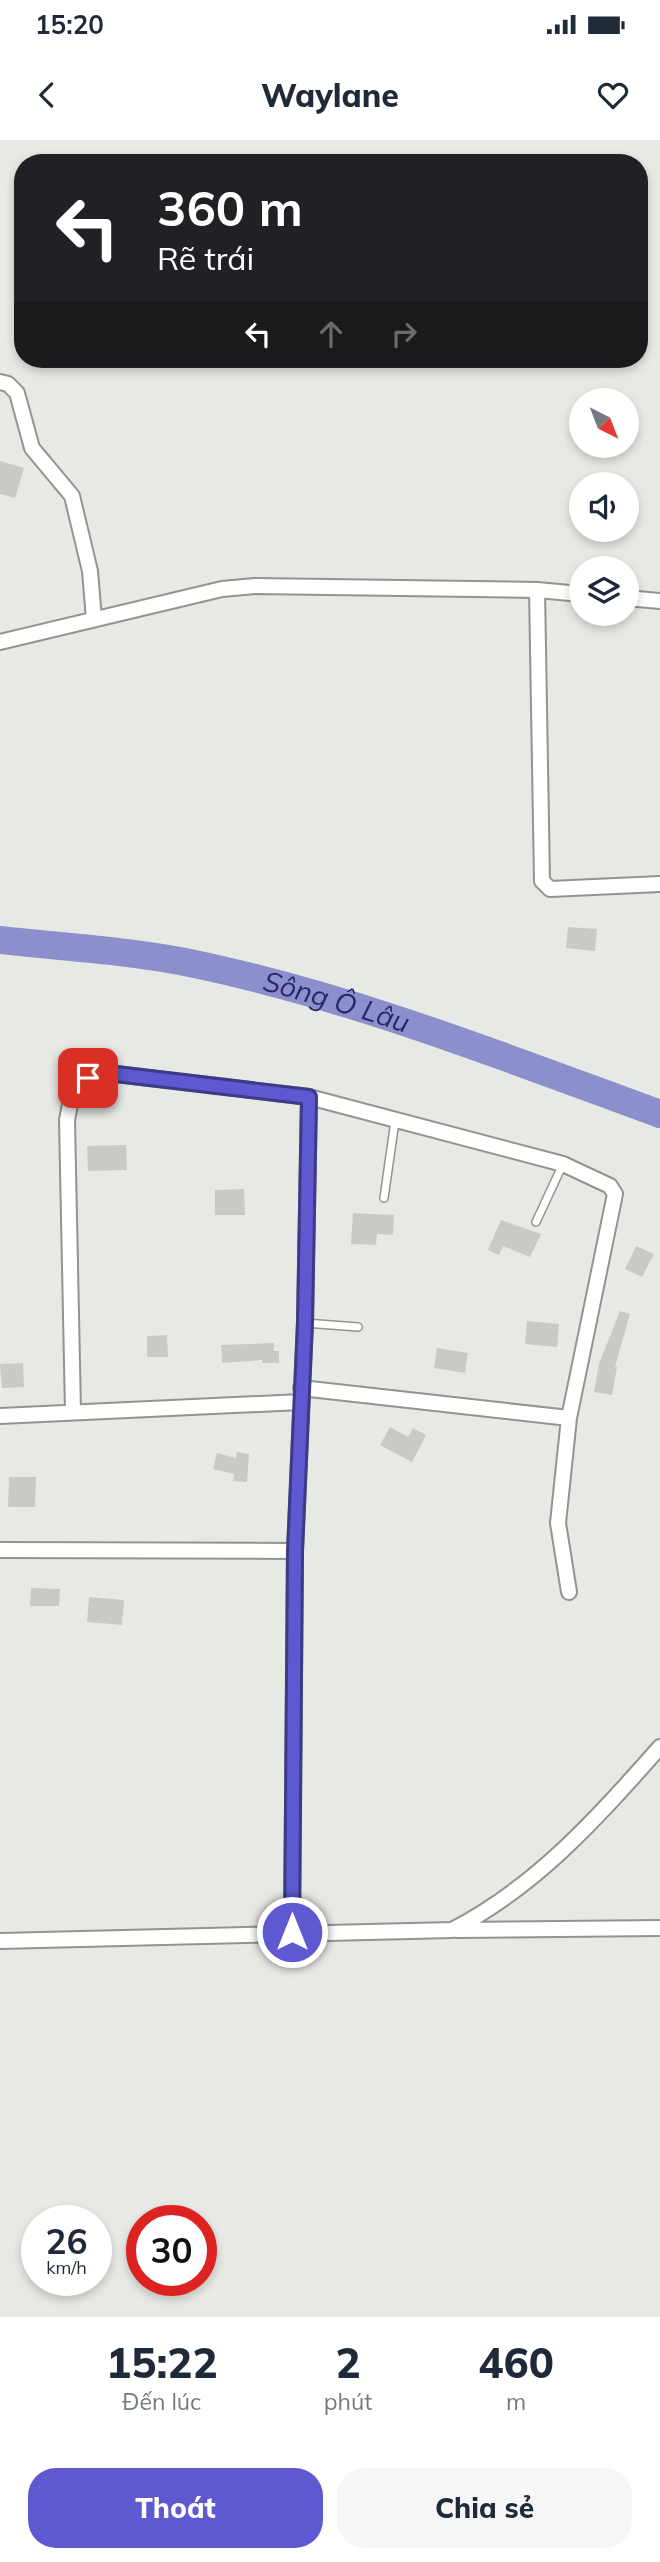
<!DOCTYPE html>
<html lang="vi">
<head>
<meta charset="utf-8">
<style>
  body { margin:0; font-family:Mulish,sans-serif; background:#f6f6f7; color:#1f2937; height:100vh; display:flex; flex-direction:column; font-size:26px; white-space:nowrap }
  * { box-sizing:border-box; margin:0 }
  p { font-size:23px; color:#747a83 }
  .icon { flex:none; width:38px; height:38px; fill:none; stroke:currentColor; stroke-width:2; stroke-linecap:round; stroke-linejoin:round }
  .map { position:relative; height:2177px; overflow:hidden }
  .panel { display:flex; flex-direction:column; background:#fff; flex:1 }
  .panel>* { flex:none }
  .top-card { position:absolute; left:14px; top:14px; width:634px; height:214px; border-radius:28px; box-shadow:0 4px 10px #0003; background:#202124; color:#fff; overflow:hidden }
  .needle { width:46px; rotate:138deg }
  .buttons { position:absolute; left:569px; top:248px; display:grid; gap:14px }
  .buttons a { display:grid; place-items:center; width:70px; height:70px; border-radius:50%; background:#fff; box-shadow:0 4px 10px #0003; font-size:35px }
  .speed { position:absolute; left:21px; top:2065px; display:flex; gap:14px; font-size:35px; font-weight:700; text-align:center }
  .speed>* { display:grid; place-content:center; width:91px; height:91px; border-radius:50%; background:#fff; box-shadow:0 4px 10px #0003; line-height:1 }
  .speed small { font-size:18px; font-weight:400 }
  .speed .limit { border:10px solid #d22; background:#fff; color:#111 }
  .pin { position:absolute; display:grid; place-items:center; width:60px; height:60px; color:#fff; margin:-30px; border-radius:14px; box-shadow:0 4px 10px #0006 }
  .me { position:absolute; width:77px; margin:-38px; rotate:0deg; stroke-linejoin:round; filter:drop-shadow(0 0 5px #0008) }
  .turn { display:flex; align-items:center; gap:24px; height:147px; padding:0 28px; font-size:32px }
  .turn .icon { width:91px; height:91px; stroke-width:2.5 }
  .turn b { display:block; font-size:49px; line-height:60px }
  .lanes { display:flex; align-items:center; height:66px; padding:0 28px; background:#0003; justify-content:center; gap:35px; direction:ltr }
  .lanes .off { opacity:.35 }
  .eta { display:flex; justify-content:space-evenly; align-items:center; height:119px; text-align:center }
  .eta b { font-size:42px; font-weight:800; line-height:49px }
  .action { display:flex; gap:14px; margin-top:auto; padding:14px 28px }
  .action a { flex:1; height:80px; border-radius:28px; background:#5e59d1; color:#fff; font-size:28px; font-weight:800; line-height:80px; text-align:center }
  .action a+a { background:#f6f6f7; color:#1f2937 }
  .status { display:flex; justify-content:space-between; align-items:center; height:49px; padding:0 35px; background:#fff; direction:ltr }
  .status svg { height:19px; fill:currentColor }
  header { display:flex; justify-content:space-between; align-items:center; height:91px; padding:0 28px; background:#fff; font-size:32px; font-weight:800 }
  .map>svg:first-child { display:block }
</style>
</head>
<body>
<div class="status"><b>15:20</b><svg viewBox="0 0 49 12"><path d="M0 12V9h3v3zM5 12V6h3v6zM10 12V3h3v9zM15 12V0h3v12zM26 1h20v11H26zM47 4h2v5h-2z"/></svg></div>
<header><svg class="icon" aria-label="back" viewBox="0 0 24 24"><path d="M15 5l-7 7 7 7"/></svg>Waylane<svg class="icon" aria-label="heart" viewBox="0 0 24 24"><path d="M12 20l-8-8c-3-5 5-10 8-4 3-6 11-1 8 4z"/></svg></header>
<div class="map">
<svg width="660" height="2177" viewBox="0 0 660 2177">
  <rect width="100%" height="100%" fill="#e7e9e5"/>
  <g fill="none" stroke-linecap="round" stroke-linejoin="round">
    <!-- river -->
    <path stroke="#8b8fcb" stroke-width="28" id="s1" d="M0 800C61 807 124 810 185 822 348 855 504 917 660 974"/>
  </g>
  <!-- building -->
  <path fill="#c8cac6" d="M0 321 24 328 15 358 0 354Z
    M568 787 597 789 595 811 566 808Z
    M126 1005 127 1030 88 1031 87 1006Z
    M244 1049 245 1075H215V1050Z
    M353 1073 394 1075 393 1095 377 1094 376 1105 351 1104Z
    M501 1080 541 1094 530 1117 503 1106 499 1115 488 1110Z
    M636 1106 654 1114 642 1137 625 1129Z
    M620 1171 630 1174 615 1227H617L612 1255 594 1252 599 1224Z
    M527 1181 559 1184 557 1207 525 1204Z
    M167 1195 168 1217H147V1196Z
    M274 1203V1211H279V1223H262V1220L222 1223 221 1205Z
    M437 1208 468 1213 465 1233 434 1228Z
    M23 1223 24 1247 2 1248 0 1224Z
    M390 1287 408 1297 413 1288 426 1295 412 1322 380 1305Z
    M237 1312 249 1314 247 1342 233 1341 234 1334 213 1329 217 1313 236 1318Z
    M9 1337H36L35 1367H8Z
    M31 1448 60 1449 59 1466H30Z
    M89 1457 124 1460 122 1485 87 1482Z"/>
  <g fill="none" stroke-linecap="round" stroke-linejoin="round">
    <defs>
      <path id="service" d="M384 1058 395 981
        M536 1082 563 1024
        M305 1183 358 1187"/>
      <path id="minor" d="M0 242 8 244 17 253 32 308 72 356 90 431 94 479
        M537 450 542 741 550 749 660 744
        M626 458 660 461
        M0 502 222 449 255 446 537 450 581 454
        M301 1248 569 1278
        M73 1272 67 980 73 949 88 938 116 934 309 957 563 1024 610 1046 615 1054 569 1278 558 1383 569 1452
        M0 1276 301 1262
        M0 1410 295 1411
        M457 1790 660 1788
        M292 1792 295 1411 305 1183 309 957
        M0 1801 452 1790C537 1746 597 1678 660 1607"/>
    </defs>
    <!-- service casing -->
    <use href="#service" stroke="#91948f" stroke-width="10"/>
    <!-- minor casing -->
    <use href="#minor" stroke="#91948f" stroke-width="18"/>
    <!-- service -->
    <use href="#service" stroke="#fff" stroke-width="7"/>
    <!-- minor -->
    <use href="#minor" stroke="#fff" stroke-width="14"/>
  </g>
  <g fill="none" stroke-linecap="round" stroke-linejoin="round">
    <defs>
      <path id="route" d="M88 938 116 934 309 957 305 1182 295 1411 292 1792"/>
    </defs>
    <!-- route casing -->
    <use href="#route" stroke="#3d3a88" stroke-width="18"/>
    <!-- route -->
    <use href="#route" stroke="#5e59d1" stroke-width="12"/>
  </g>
  <g text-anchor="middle" stroke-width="7" stroke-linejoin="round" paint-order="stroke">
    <!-- water labels -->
    <g font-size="28" font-style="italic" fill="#2a256c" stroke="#fff">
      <text dy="10" stroke="none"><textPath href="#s1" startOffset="343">Sông Ô Lâu</textPath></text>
    </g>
  </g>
</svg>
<div class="buttons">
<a><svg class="needle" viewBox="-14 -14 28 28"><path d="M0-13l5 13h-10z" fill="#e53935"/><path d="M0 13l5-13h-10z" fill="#747a83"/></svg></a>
<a><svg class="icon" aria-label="sound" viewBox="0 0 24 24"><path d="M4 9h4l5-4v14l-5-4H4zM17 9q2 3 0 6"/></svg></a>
<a><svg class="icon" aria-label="layers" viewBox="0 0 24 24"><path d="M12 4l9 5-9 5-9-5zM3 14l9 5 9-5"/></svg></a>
</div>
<div class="speed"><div>26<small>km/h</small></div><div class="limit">30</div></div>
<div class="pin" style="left:88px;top:938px;background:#d93025"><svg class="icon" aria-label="arrive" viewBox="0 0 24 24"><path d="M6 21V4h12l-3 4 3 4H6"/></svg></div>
<svg class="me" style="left:292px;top:1792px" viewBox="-20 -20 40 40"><circle r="17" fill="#5e59d1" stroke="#fff" stroke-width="3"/><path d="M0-11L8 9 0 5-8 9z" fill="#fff"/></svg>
<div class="top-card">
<div class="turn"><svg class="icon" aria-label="left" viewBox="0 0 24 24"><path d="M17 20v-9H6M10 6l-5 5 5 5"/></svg><div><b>360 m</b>Rẽ trái</div></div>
<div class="lanes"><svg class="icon" aria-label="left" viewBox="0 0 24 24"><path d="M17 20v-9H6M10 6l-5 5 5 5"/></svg><svg class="icon off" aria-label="ahead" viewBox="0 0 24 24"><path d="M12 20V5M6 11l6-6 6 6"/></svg><svg class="icon off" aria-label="right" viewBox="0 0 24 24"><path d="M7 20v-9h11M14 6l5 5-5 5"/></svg></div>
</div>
</div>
<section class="panel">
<div class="eta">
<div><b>15:22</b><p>Đến lúc</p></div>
<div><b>2</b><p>phút</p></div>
<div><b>460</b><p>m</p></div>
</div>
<div class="action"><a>Thoát</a><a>Chia sẻ</a></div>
</section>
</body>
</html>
